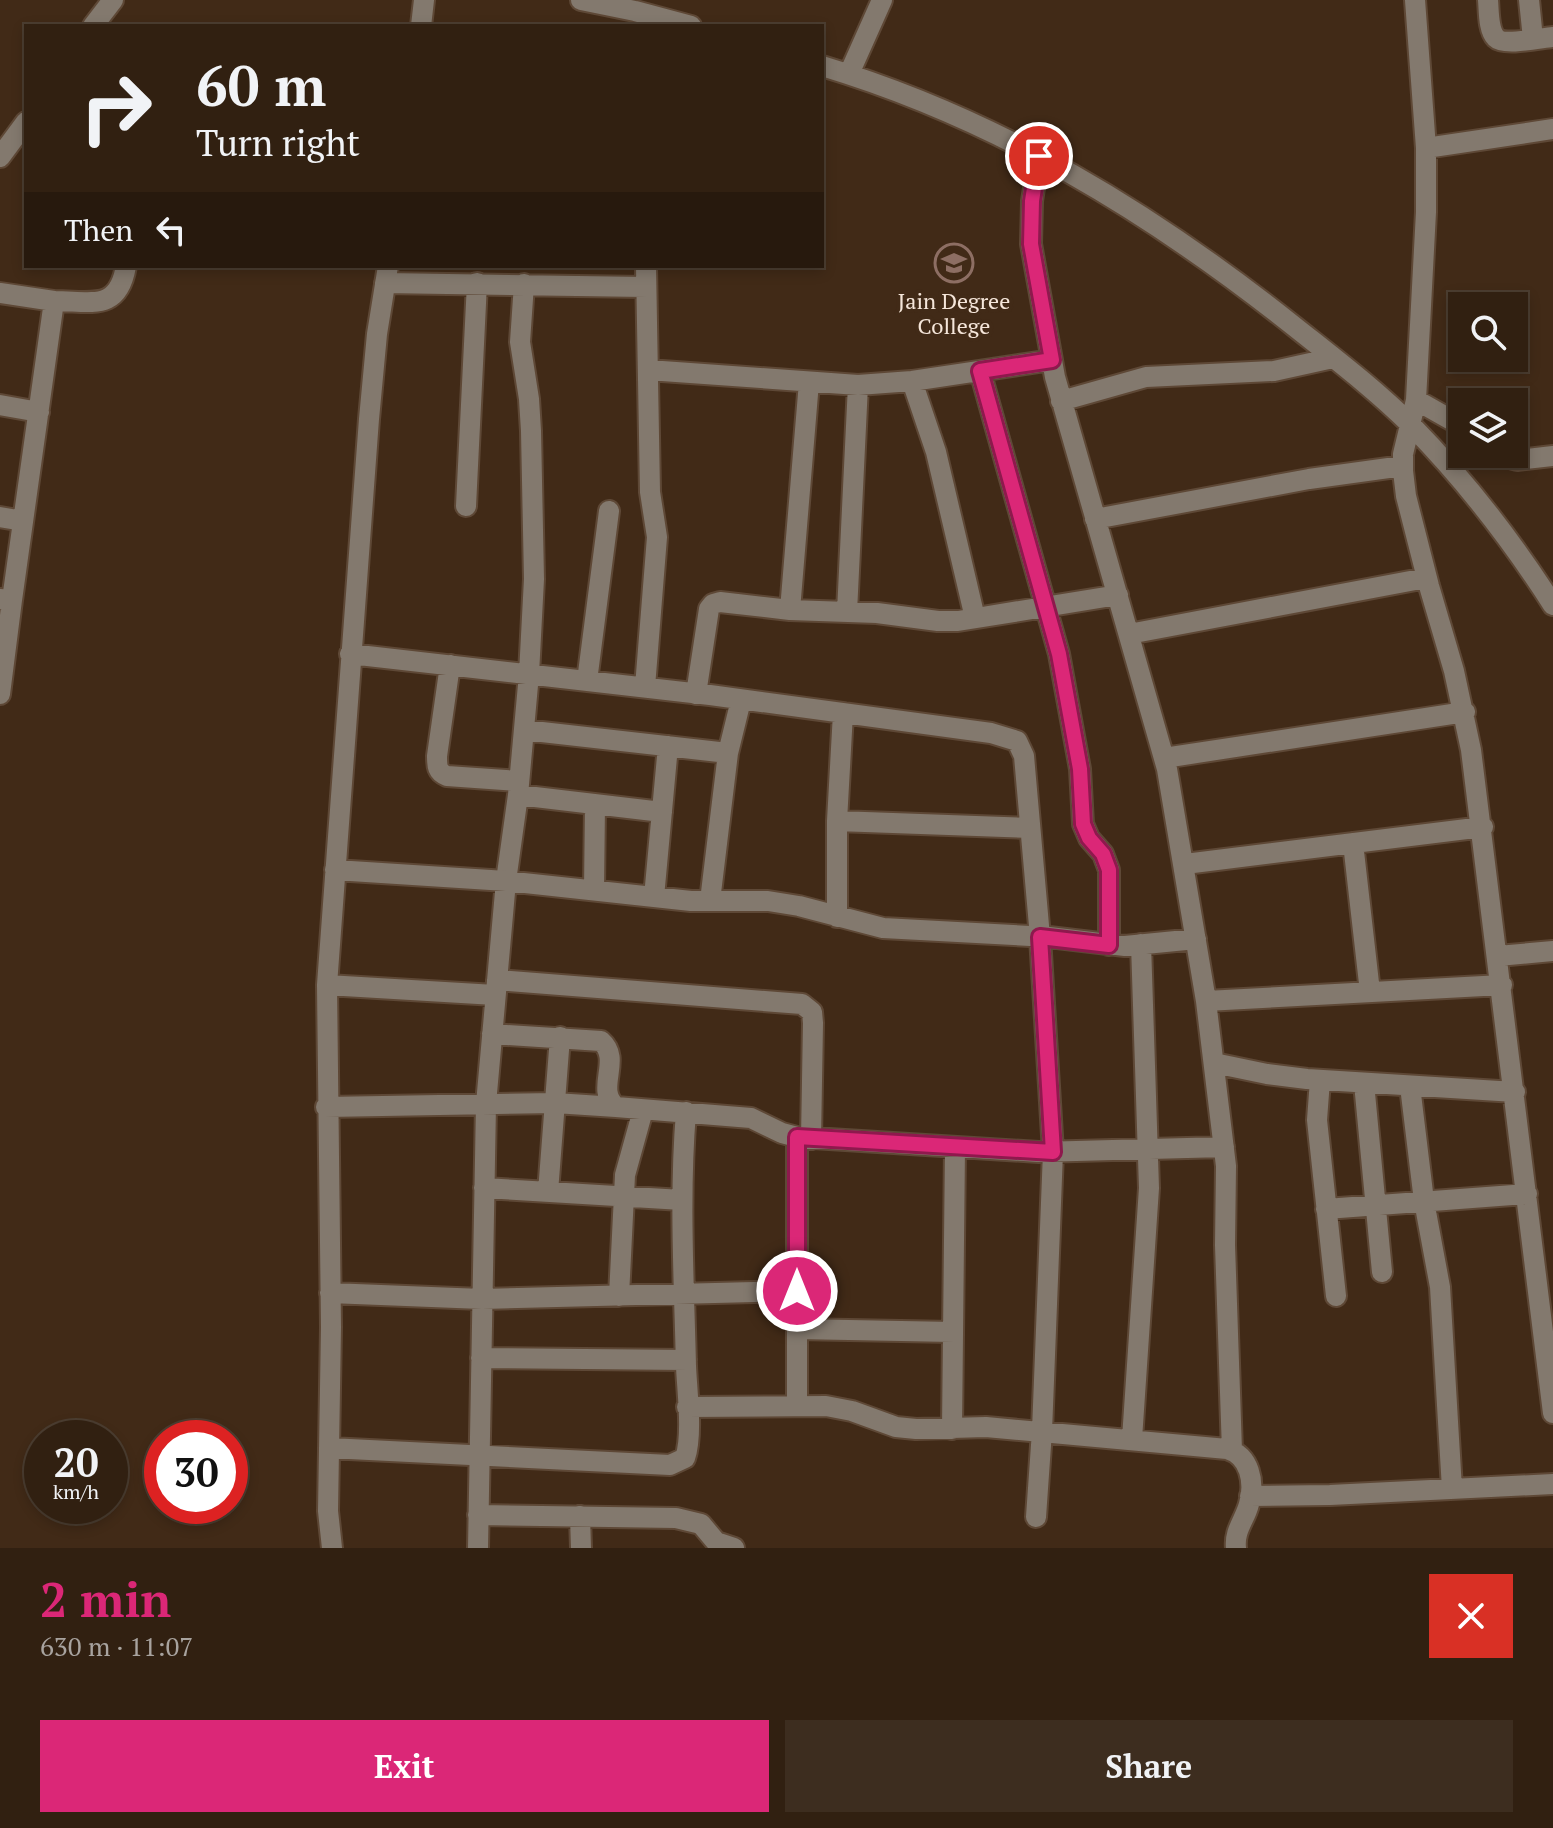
<!DOCTYPE html>
<html lang="en">
<head>
<meta charset="utf-8">
<style>
  body { margin:0; font-family:"PT Serif",serif; background:#3d2d1f; color:#f1f3f6; height:100vh; display:flex; flex-direction:column; font-size:30px; white-space:nowrap }
  * { box-sizing:border-box; margin:0 }
  p { font-size:26px; color:#a8a39f }
  .icon { flex:none; width:44px; height:44px; fill:none; stroke:currentColor; stroke-width:2; stroke-linecap:round; stroke-linejoin:round }
  .map { position:relative; height:1548px; overflow:hidden }
  .sheet { display:flex; flex-direction:column; background:#312011; flex:1 }
  .sheet>* { flex:none }
  .top-card { position:absolute; left:24px; top:24px; width:800px; height:244px; border-radius:0px; box-shadow:0 4px 12px #0003,0 0 0 2px #4c3e31; background:#312011; color:#f1f3f6; overflow:hidden }
  .fabs { position:absolute; left:1448px; top:292px; display:grid; gap:16px }
  .fabs a { display:grid; place-items:center; width:80px; height:80px; border-radius:0px; background:#312011; box-shadow:0 4px 12px #0003,0 0 0 2px #4c3e31; font-size:40px }
  .speed { position:absolute; left:24px; top:1420px; display:flex; gap:16px; font-size:40px; font-weight:700; text-align:center }
  .speed>* { display:grid; place-content:center; width:104px; height:104px; border-radius:50%; background:#312011; box-shadow:0 4px 12px #0003,0 0 0 2px #4c3e31; line-height:1 }
  .speed small { font-size:20px; font-weight:400 }
  .speed .limit { border:12px solid #d22; background:#fff; color:#111 }
  .pin { position:absolute; display:grid; place-items:center; width:68px; height:68px; color:#fff; margin:-34px; border:4px solid #fff; border-radius:50%; box-shadow:0 2px 8px #0007 }
  .me { position:absolute; width:88px; margin:-44px; rotate:0deg; stroke-linejoin:round; filter:drop-shadow(0 0 6px #0008) }
  .turn { display:flex; align-items:center; gap:28px; height:168px; padding:0 40px; font-size:36px }
  .turn .icon { width:104px; height:104px; stroke-width:2.5 }
  .turn b { display:block; font-size:56px; line-height:68px }
  .then { display:flex; align-items:center; height:76px; padding:0 40px; background:#0003; gap:16px; font-size:30px }
  .round { display:grid; place-items:center; flex:none; width:84px; height:84px; border-radius:0px; background:#3d2d1f }
  .overview { display:flex; align-items:center; justify-content:space-between; height:136px; padding:0 40px }
  h1 { font-size:48px; font-weight:700; line-height:60px; color:#db2777 }
  .action { display:flex; gap:16px; margin-top:auto; padding:16px 40px }
  .action a { flex:1; height:92px; border-radius:0px; background:#db2777; color:#fff; font-size:32px; font-weight:700; line-height:92px; text-align:center }
  .action a+a { background:#3d2d1f; color:#f1f3f6 }
  .map>svg:first-child { display:block }
</style>
</head>
<body>
<div class="map">
<svg width="1553" height="1548" viewBox="0 0 1553 1548">
  <rect width="100%" height="100%" fill="#412a17"/>
  <g fill="none" stroke-linecap="round" stroke-linejoin="round">
    <defs>
      <path id="minor" d="M581 0 635 11 691 26
        M1415 0 1426 148V212L1416 400 1403 454V471L1406 496 1429 586 1454 671 1471 750 1553 1413
        M1488 0C1489 10 1488 30 1496 38 1504 46 1541 38 1553 37
        M1529 0 1533 39
        M93 26 113 0
        M421 26 424 0
        M822 66C998 119 1152 213 1295 327 1334 358 1376 390 1411 425 1464 479 1512 541 1553 605
        M849 74 882 0
        M1426 148 1553 129
        M1039 156 1032 201 1031 244 1055 377 1167 769 1206 1001 1226 1166 1225 1245 1232 1451
        M0 157 26 122
        M385 283 646 287
        M0 293 54 301 12 600
        M54 301C92 301 118 312 126 266
        M648 370 858 385 912 381 1052 360
        M980 371 1059 654 1080 769 1083 824 1089 838 1103 854 1109 870V945
        M912 381 936 452 975 618
        M1416 400 1462 426
        M1061 401 1146 377 1274 371 1333 358
        M0 405 39 412
        M1494 454 1517 460 1553 456
        M466 506 477 283
        M0 517 23 521
        M1095 519 1309 479 1403 466
        M0 599 12 600 0 694
        M790 610 809 382
        M847 612 858 385
        M1129 634 1426 578
        M350 654 710 695 991 733 1017 741 1024 756 1040 937 1053 1152 1042 1431 1036 1517
        M450 665 437 756C437 766 437 772 447 776L519 781
        M587 681 609 511
        M645 687 657 537 650 492 646 266
        M696 694 709 609 713 604 720 602 790 610 877 613 938 621H958L1118 595
        M524 730 728 753
        M1164 758 1465 712
        M518 795 662 812
        M837 821 1030 828
        M1353 843 1370 992
        M1185 864 1483 827
        M335 870 506 881 691 901H768L799 906 883 928 1049 937 1125 946 1196 939
        M594 890 595 804
        M654 897 668 746
        M710 901 728 753 741 700
        M837 917V821L843 713
        M1498 956 1553 951
        M497 980 802 1004 812 1012 813 1023 811 1139
        M327 985 495 995
        M1206 1001 1502 985
        M492 1034 601 1041C623 1060 594 1089 616 1107L751 1118 782 1133 797 1137 1039 1152 1224 1147
        M1214 1063 1267 1074 1307 1079 1515 1092
        M1320 1080 1317 1120 1336 1296
        M1364 1083 1382 1272
        M1410 1086 1424 1201 1440 1287 1452 1489
        M326 1107 555 1103 616 1107
        M797 1137V1405
        M484 1188 682 1200
        M548 1192 560 1037
        M1326 1209 1527 1194
        M330 1293 482 1299 797 1291
        M619 1296 625 1175 643 1110
        M797 1329 953 1332
        M481 1358 686 1360
        M687 1407 826 1406 852 1411 896 1427 916 1429 986 1427 1227 1449C1250 1456 1255 1482 1249 1504 1245 1520 1234 1530 1236 1548
        M952 1429 955 1147
        M1132 1439 1149 1188 1141 944
        M329 1448 670 1465 685 1458C693 1435 687 1391 686 1366 684 1281 679 1196 686 1112
        M1250 1496 1330 1495 1553 1484
        M478 1515 676 1518 701 1524 716 1542 734 1548
        M580 1516 581 1548
        M332 1548 328 1511 331 1327 327 985 369 419 377 334 388 266
        M478 1548 486 1104 506 881 518 795 529 674 534 579 531 431 529 399 520 342 524 284"/>
    </defs>
    <!-- minor casing -->
    <use href="#minor" stroke="#5e4836" stroke-width="24"/>
    <!-- minor -->
    <use href="#minor" stroke="#83796e" stroke-width="20"/>
  </g>
  <g fill="none" stroke-linecap="round" stroke-linejoin="round">
    <defs>
      <path id="route" d="M797 1291V1137L1053 1152 1040 937 1109 945V870L1103 854 1089 838 1083 824 1080 769 1059 654 980 371 1052 360 1031 244 1032 201 1039 156"/>
    </defs>
    <!-- route casing -->
    <use href="#route" stroke="#8e194d" stroke-width="20"/>
    <!-- route -->
    <use href="#route" stroke="#db2777" stroke-width="14"/>
  </g>
  <!-- icons -->
  <defs>
    <symbol id="university-ring" viewBox="-11 -11 22 22"><circle r="9.5" fill="#412a17" stroke="#8d6e63" stroke-width="1.5"/><path d="M0-5L7-2L0 1L-7-2ZM-4 1L0 2.5L4 1V4Q0 6-4 4Z" fill="#8d6e63"/></symbol>
  </defs>
  <g fill-rule="evenodd">
    <use href="#university-ring" x="932" y="241" width="44" height="44"/>
  </g>
  <g text-anchor="middle" stroke-width="8" stroke-linejoin="round" paint-order="stroke">
    <!-- poi labels -->
    <g font-size="22" fill="#f5e6da" stroke="#412a17">
      <text x="954" y="309">Jain Degree<tspan x="954" dy="25">College</tspan></text>
    </g>
  </g>
</svg>
<div class="fabs">
<a><svg class="icon" aria-label="search" viewBox="0 0 24 24"><circle cx="10" cy="10" r="6"/><path d="M15 15l6 6"/></svg></a>
<a><svg class="icon" aria-label="layers" viewBox="0 0 24 24"><path d="M12 4l9 5-9 5-9-5zM3 14l9 5 9-5"/></svg></a>
</div>
<div class="speed"><div>20<small>km/h</small></div><div class="limit">30</div></div>
<div class="pin" style="left:1039px;top:156px;background:#d93025"><svg class="icon" aria-label="arrive" viewBox="0 0 24 24"><path d="M6 21V4h12l-3 4 3 4H6"/></svg></div>
<svg class="me" style="left:797px;top:1291px" viewBox="-20 -20 40 40"><circle r="17" fill="#db2777" stroke="#fff" stroke-width="3"/><path d="M0-11L8 9 0 5-8 9z" fill="#fff"/></svg>
<div class="top-card">
<div class="turn"><svg class="icon" aria-label="right" viewBox="0 0 24 24"><path d="M7 20v-9h11M14 6l5 5-5 5"/></svg><div><b>60 m</b>Turn right</div></div>
<div class="then">Then<svg class="icon" aria-label="left" viewBox="0 0 24 24"><path d="M17 20v-9H6M10 6l-5 5 5 5"/></svg></div>
</div>
</div>
<section class="sheet">
<div class="overview"><div><h1>2 min</h1><p>630 m · 11:07</p></div><a class="round" style="background:#d93025;color:#fff"><svg class="icon" aria-label="close" viewBox="0 0 24 24"><path d="M6 6l12 12M18 6L6 18"/></svg></a></div>
<div class="action"><a>Exit</a><a>Share</a></div>
</section>
</body>
</html>
